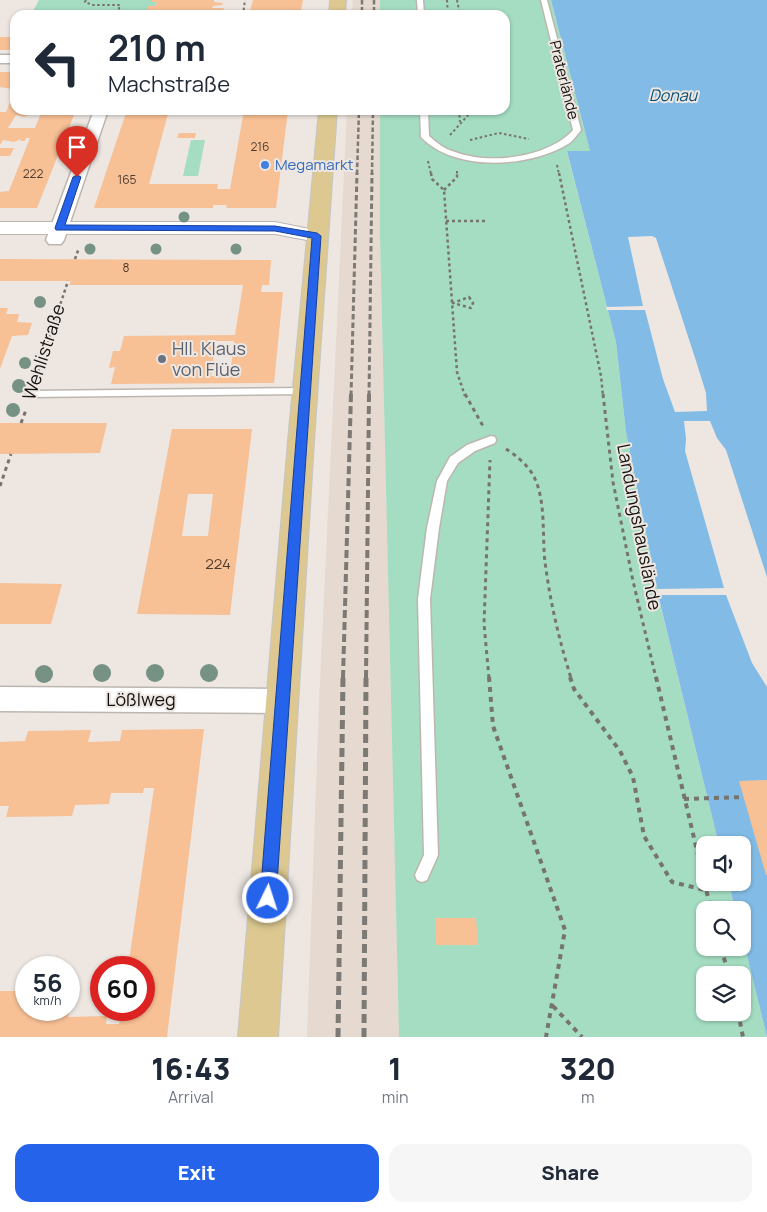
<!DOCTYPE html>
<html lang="en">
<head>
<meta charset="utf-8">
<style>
  body { margin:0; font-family:Manrope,sans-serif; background:#f6f6f7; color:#1f2937; height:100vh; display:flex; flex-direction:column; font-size:19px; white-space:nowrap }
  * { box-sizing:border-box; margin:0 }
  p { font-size:16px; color:#747a83 }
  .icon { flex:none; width:28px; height:28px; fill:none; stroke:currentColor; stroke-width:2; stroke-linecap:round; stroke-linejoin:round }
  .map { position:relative; height:1037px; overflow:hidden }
  .details { display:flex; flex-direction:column; background:#fff; flex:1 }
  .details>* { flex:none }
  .hud { position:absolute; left:10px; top:10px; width:500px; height:105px; border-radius:15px; box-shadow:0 1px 4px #0004; background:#fff; color:#1f2937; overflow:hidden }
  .fabs { position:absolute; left:696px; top:836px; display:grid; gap:10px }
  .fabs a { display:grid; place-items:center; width:55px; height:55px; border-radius:10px; background:#fff; box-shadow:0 1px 4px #0004; font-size:25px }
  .speed { position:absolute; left:15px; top:956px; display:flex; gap:10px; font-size:25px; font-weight:700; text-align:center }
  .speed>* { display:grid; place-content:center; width:65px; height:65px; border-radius:50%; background:#fff; box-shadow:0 1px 4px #0004; line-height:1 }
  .speed small { font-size:12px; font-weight:400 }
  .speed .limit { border:8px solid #d22; background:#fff; color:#111 }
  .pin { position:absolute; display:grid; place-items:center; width:42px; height:42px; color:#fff; margin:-51px -21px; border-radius:50% 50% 50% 0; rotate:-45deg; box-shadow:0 0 5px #0007 }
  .pin .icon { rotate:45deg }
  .me { position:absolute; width:55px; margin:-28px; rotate:4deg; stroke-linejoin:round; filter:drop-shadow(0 0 4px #0008) }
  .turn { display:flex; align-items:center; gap:18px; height:105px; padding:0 15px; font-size:22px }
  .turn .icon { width:65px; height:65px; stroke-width:2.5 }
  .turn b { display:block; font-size:35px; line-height:42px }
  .eta { display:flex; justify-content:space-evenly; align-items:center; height:85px; text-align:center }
  .eta b { font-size:30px; font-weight:800; line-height:35px }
  .primary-button { display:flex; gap:10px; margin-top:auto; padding:10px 15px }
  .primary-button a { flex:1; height:58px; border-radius:15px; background:#2563eb; color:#fff; font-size:20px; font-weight:800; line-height:58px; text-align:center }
  .primary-button a+a { background:#f6f6f7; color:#1f2937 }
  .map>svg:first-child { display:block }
</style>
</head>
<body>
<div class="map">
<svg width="767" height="1037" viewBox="0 0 767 1037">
  <rect width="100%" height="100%" fill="#ede6e1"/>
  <!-- built -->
  <path fill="#e6d9cf" d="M353 0H380V15H352Z
    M347 110H380V237L399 1037H307L319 704Z"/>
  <!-- green -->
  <path fill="#a4ddc2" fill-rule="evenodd" d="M39 0H152V2H157L153 14 181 12 190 14 31 15Z
    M380 0H551L590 151 567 152 616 342 626 432 660 604 719 845H705V882L729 883 735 910H705V948H742L743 939 767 1037H399L380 237V110H505V15H380ZM705 975H742V1012H705Z
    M191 140H205L198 176H183Z"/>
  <!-- water -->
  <path fill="#82bbe5" d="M551 0H767V1037L743 939 742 910H735L729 883 742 882V845H719L660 603 626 432 616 342 567 151H590Z"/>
  <!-- pier -->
  <path fill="#ede6e1" d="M652 236 656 238 697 364 706 393 707 411 675 412 663 379 645 310H607L606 307 643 306 628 237Z
    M684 421H710L717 438 726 450 767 577V687L752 663 726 595H658L657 589 724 588 685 451 686 439Z"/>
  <!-- building -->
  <path fill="#f7c095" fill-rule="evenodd" d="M152 0H214V2L223 3 222 5 213 6 212 8H224L223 11H232L231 15H190V14L181 12 153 14V11H147L148 6H156L157 2H151Z
    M253 0H303L300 15H249Z
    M0 37H15V50H0Z
    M0 72H15V87L13 89 0 87Z
    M12 98H15V110H76L37 208H0V192L9 191 30 138H26L25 141H20L21 139 14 142 3 140 0 145V112H6ZM32 113H41L35 128H8L16 115 24 117Z
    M127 110H169L149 184H218L217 189H230L244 110H288L276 208H226L227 205H213V208H94Z
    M179 133H196L195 138H177Z
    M0 148H14L10 156H0Z
    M0 259 271 260 269 285H262L261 292H283L274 383 111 384 115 367 109 368 113 351H120L124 336 235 335 243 285H69L71 281H0ZM216 341H234L230 376H211Z
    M0 308H8L6 314H19L17 322 32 323 28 335 12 336 0 369Z
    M0 423H107L100 453 0 454Z
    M172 429H252L230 615 137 614ZM188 494H213L208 536H182Z
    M0 583 62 584 51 624H0Z
    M204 729 167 1037H0V991H26V1010H69V1005H71L68 1017 107 1016 106 1024H119L121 1010H144V968H128L154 788H144L143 793H111L109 804 75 805 72 816 6 817 9 806H0V742L25 741 28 731 91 730 88 742 120 741 122 730Z
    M767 780V875H766L739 781Z
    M435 918H476L478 945H436Z"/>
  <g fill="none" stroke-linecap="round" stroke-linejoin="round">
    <defs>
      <path id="lane" d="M417 0H423L424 15H418Z
        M541 0H547L581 130C577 135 573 141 568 144 529 168 454 172 421 137L420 110H428L429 136C437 143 444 149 455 152 489 165 548 158 573 130Z
        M305 388 310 391 305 394 31 397 26 394 31 391Z
        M491 436 495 437 496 440 495 443 475 451 458 463 447 481 439 528 430 599 438 855 427 880 422 882 417 880 415 875 424 855 418 599 427 528 437 481 450 457 467 445Z"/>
      <path id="street" d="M0 55H15V63H0Z
        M94 110H108L64 240 61 244H49L46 240Z
        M0 687 282 689 291 693 295 701 291 709 282 713 0 711Z"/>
      <path id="secondary" d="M0 222H275L324 232 327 236 324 240 317 242 275 234H0Z"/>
      <path id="primary" d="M330 0H346L345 15H329Z
        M319 110H337L314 441 278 1037H238L288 441Z"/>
    </defs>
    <!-- lane casing -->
    <use href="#lane" stroke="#bcb6b1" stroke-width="3"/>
    <!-- street casing -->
    <use href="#street" stroke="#bcb6b1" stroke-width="3"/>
    <!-- secondary casing -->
    <use href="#secondary" stroke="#bcb6b1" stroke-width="2"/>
    <!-- primary casing -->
    <use href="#primary" stroke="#c6c6c5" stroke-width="2"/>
    <!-- path-far3 -->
    <path stroke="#77736f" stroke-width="2" stroke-dasharray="2.5 2.5" stroke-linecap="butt" d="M86 0 85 2 93 5H120L117 15
      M447 0 448 15
      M457 0 460 15
      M243 15 245 0
      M459 110 460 122
      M450 135 471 112 470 110
      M470 140 499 133 529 139
      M428 161 431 174
      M557 165 559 174
      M457 171V174"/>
    <!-- path-far2 -->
    <path stroke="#77736f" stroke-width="2.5" stroke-dasharray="3 3" stroke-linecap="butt" d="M431 173 432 179 444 190 457 372 465 396
      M559 173 601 376 603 396
      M444 190 457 177V173
      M446 221H485
      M75 259 79 248
      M469 297 473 303 471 308 453 303Z
      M36 378 68 281"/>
    <!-- path-far1 -->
    <path stroke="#77736f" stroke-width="3" stroke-dasharray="4 4" stroke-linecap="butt" d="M465 394 483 426
      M603 394 613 482 633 581 656 678
      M21 423 26 410
      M506 449C516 455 530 467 535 479 546 503 542 536 545 562 550 601 559 640 571 678
      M0 486 11 454
      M489 678 484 624 490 460"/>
    <!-- path -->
    <path stroke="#77736f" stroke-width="4" stroke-dasharray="5 5" stroke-linecap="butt" d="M489 677 493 726 565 930 546 1037
      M570 677 574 689 620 751 633 777 644 836 672 882 705 890
      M656 677 711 910
      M684 799 744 797
      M721 948 729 975
      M553 1006 582 1037
      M738 1012 743 1037"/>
    <!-- lane -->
    <use href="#lane" fill="#fff" fill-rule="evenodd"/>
    <!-- street -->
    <use href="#street" fill="#fff" fill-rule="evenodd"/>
    <!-- secondary -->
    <use href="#secondary" fill="#fff" fill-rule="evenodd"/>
    <!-- primary -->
    <use href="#primary" fill="#dcc890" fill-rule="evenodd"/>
    <!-- rail-far3 -->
    <path stroke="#7d7975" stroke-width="2.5" stroke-dasharray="4.5 2.5" stroke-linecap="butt" d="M362 0V15
      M374 0V15
      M357 174 359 110
      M372 174 373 110"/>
    <!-- rail-far2 -->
    <path stroke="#7d7975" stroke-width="3" stroke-dasharray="5.5 3" stroke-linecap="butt" d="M351 396 357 173
      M369 396 372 173"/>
    <!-- rail-far1 -->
    <path stroke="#7d7975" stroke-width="4" stroke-dasharray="8 4" stroke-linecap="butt" d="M343 678 351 394
      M366 678 369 394"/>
    <!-- rail -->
    <path stroke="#7d7975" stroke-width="5" stroke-dasharray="9 5" stroke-linecap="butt" d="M338 1037 343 677
      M364 1037 366 677"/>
  </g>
  <!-- trees -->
  <g fill="#769285">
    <circle cx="184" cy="217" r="5.5"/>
    <circle cx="90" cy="249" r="5.5"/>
    <circle cx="156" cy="249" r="5.5"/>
    <circle cx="236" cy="249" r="5.5"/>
    <circle cx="40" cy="302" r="6"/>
    <circle cx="25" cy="363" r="6"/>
    <circle cx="19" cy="386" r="7"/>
    <circle cx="13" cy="410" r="7"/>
    <circle cx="102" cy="673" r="9"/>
    <circle cx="155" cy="673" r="9"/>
    <circle cx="209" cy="673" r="9"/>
    <circle cx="44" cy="674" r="9"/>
  </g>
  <!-- route -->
  <path fill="#2563eb" stroke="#184099" d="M77 175 81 177 65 225 275 226 317 233 321 236 276 898 273 904 268 906 263 904 260 898 312 238 275 231 56 230 55 228 73 177Z"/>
  <!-- markers -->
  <circle fill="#3f7fe0" stroke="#ede6e1" stroke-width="2" cx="265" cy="165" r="5"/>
  <circle fill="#6b7280" stroke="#ede6e1" stroke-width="2" cx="162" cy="359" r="5"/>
  <g text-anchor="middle" stroke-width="4" stroke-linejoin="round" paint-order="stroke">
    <!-- far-number labels -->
    <g font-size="12" fill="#4c3d30">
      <text x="260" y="151">216</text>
      <text x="33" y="178">222</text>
      <text x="127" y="184">165</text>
      <text x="126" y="272">8</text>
    </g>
    <!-- far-street labels -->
    <g font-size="15" fill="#13110f" stroke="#ede6e1">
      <text transform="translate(564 80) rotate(76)" y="5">Praterlände</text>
    </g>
    <!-- far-shop labels -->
    <g font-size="15" fill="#366cbe" stroke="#ede6e1" text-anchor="start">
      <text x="275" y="170">Megamarkt</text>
    </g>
    <!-- number labels -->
    <g font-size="15" fill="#4c3d30">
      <text x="218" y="569">224</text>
    </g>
    <!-- far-water labels -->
    <g font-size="16" font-style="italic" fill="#064e76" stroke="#ede6e1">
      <text x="673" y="101">Donau</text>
    </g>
    <!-- worship labels -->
    <g font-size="18" fill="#5b616d" stroke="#ede6e1" text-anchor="start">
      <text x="172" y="355">Hll. Klaus<tspan x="172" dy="21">von Flüe</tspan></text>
    </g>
    <!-- street labels -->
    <g font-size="18" fill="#13110f" stroke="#ede6e1">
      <text transform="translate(44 352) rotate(-72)" y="6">Wehlistraße</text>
      <text transform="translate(639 527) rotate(79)" y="6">Landungshauslände</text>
      <text x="141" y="706">Lößlweg</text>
    </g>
  </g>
</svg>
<div class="fabs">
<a><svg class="icon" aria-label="sound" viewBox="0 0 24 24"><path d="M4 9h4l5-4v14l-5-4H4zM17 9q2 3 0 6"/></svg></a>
<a><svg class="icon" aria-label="search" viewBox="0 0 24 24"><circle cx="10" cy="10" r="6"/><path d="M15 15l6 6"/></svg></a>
<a><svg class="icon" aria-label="layers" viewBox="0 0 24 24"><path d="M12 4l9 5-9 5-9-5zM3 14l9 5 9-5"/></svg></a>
</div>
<div class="speed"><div>56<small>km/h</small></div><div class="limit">60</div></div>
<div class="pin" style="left:77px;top:177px;background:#d93025"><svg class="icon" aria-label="arrive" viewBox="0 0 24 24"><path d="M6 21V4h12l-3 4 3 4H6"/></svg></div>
<svg class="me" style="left:268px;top:898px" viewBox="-20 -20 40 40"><circle r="17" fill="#2563eb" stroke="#fff" stroke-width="3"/><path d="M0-11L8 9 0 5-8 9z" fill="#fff"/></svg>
<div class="hud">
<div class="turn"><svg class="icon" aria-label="left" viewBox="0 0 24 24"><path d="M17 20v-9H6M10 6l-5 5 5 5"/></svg><div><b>210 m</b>Machstraße</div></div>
</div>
</div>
<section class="details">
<div class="eta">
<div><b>16:43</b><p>Arrival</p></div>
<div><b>1</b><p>min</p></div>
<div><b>320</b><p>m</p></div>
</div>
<div class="primary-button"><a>Exit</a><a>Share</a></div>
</section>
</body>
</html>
